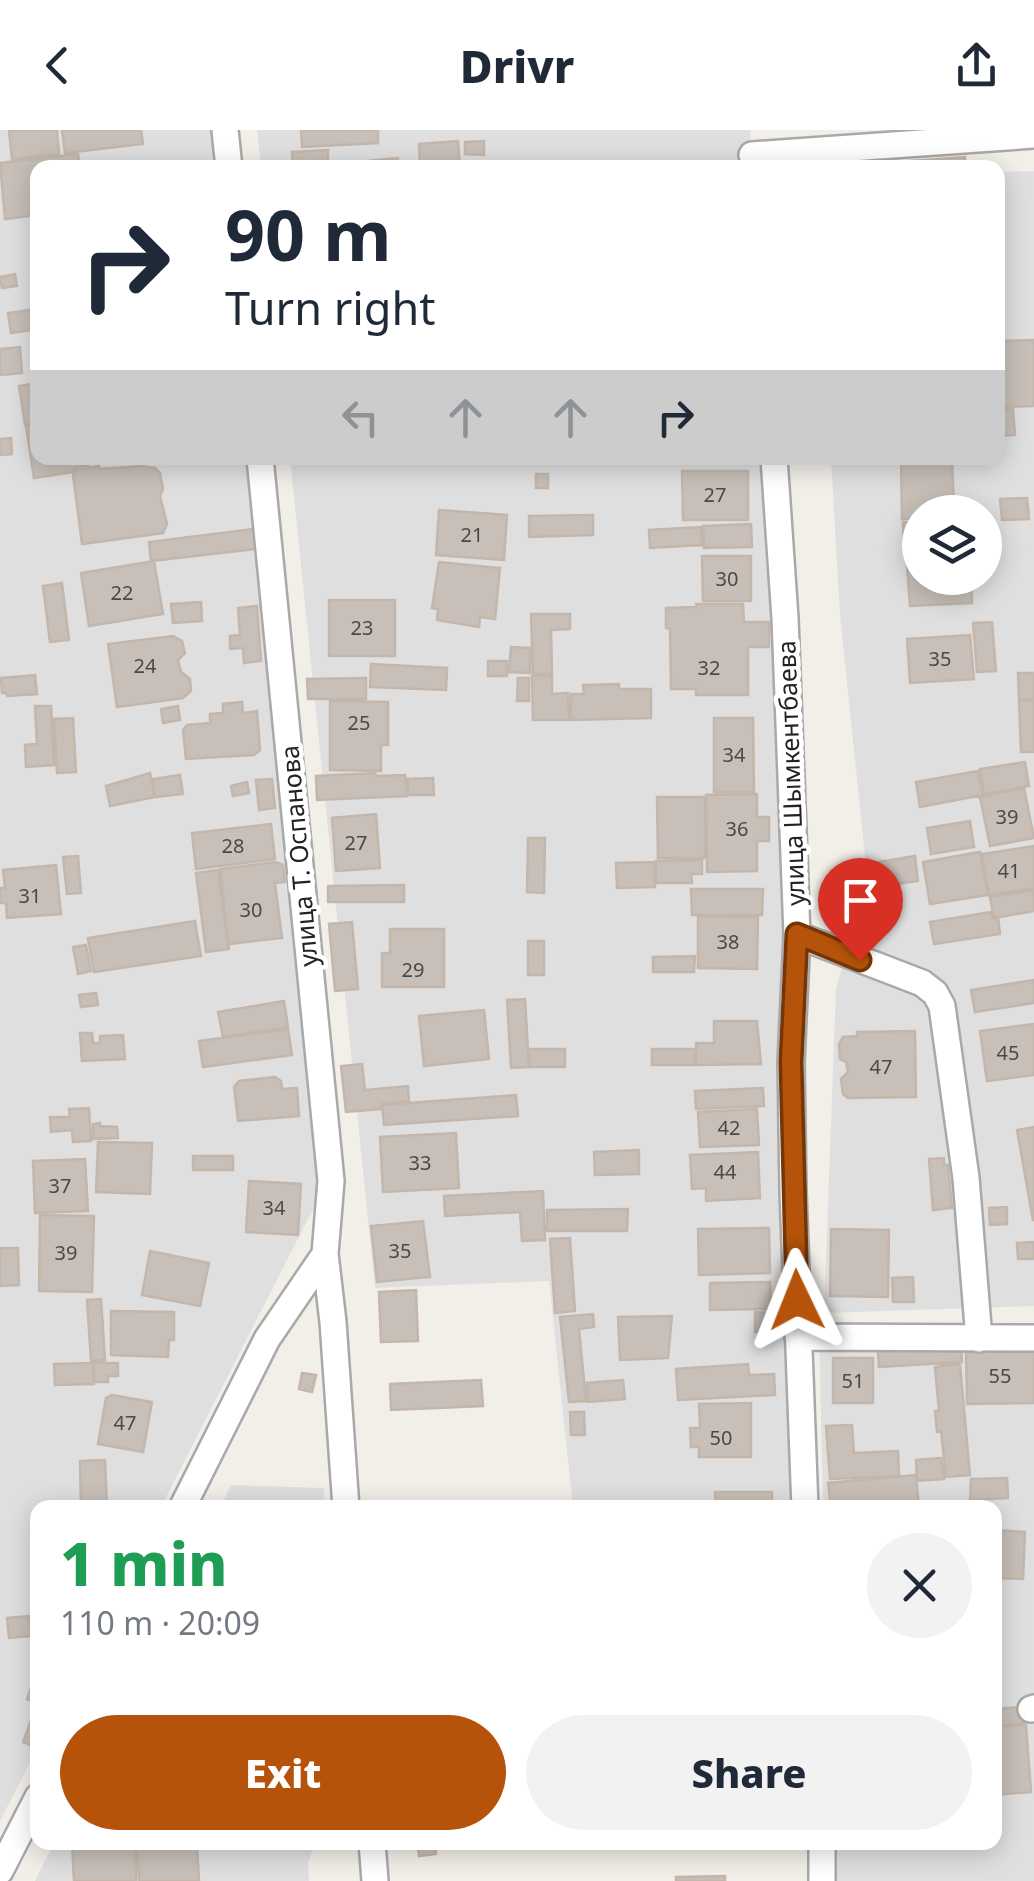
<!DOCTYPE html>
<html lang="en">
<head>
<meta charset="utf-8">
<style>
  body { margin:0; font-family:"Noto Sans",sans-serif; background:#f2f2f3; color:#1f2937; height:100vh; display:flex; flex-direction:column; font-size:38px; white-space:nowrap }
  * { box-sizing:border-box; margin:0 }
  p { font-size:32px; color:#747a83 }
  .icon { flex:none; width:55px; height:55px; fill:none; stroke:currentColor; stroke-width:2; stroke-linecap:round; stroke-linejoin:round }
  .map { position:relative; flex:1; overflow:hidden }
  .drawer { position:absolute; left:30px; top:1370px; width:972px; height:350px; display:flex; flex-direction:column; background:#fff; border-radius:20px; box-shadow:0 5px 25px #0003 }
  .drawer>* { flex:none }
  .hud { position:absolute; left:30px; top:30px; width:975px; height:305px; border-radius:20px; box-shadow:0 5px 25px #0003; background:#fff; color:#1f2937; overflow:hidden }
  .buttons { position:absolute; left:902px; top:365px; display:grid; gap:20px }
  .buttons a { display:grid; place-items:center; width:100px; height:100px; border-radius:50%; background:#fff; box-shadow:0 5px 25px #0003; font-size:50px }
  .pin { position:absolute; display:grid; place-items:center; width:85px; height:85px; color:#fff; margin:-102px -42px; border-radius:50% 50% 50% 0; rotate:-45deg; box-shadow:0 0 10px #0007 }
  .pin .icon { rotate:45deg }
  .me { position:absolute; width:110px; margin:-55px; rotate:358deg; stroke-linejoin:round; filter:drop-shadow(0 0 8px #0008) }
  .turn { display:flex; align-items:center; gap:35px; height:210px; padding:0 30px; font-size:45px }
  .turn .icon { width:130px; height:130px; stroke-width:2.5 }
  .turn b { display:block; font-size:70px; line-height:85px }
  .lanes { display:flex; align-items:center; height:95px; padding:0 30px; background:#0003; justify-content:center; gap:50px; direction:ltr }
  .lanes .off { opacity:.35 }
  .round { display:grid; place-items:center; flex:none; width:105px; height:105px; border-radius:52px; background:#f2f2f3 }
  .headline { display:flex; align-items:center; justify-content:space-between; height:170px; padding:0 30px }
  h1 { font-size:60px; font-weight:800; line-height:75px; color:#1e9e55 }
  .button { display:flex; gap:20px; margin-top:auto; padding:20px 30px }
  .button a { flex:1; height:115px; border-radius:60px; background:#b45309; color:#fff; font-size:40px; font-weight:800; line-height:115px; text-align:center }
  .button a+a { background:#f2f2f3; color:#1f2937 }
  header { display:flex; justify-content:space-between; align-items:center; height:130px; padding:0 30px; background:#fff; font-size:45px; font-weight:800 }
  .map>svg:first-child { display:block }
</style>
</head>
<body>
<header><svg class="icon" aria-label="back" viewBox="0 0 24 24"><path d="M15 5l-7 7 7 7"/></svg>Drivr<svg class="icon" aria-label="share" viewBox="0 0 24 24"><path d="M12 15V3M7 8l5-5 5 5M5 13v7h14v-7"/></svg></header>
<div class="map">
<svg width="1034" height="1751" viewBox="0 0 1034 1751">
  <rect width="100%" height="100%" fill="#f2efe9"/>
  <!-- residential -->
  <path fill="#e0dfdf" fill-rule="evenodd" d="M0 0H224L228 37 38 38V328H258L331 1044 161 1377 38 1378 37 1618 0 1691Z
    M257 0H750L753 37H261Z
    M1034 41V1176L824 1183 836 859 867 746 840 485 831 328H998V42ZM920 382H985V448H920Z
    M290 328H766L784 790 793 885 801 1377H573L549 1151 375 1158Z
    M1034 1193V1751H831L830 1713 995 1712V1378L823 1377 819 1196Z
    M231 1355 324 1358 325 1377H220Z
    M54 1713H315L308 1733 309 1751H35Z"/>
  <!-- building -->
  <path fill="#c7bfb8" stroke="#c4b6ab" stroke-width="2.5" d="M9 0H57L59 24 12 29Z
    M62 0H141L143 14 65 23Z
    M301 0H378V13L302 17Z
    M458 11 460 38H420L419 14Z
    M484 11V25L465 24V12Z
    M328 20V37L293 38 292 22Z
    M78 24 80 38H38V85L5 89 0 33Z
    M965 27 966 38H883V33Z
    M398 28 399 38H345L344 33Z
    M15 144 17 156 2 158 0 147Z
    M38 179V199L11 203 8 183Z
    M1034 210V276L998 277V211Z
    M20 217 22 243 0 245V219Z
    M38 253V293L25 295 19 256Z
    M998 279H1013L1015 305 998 306Z
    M38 295V328H88L89 335 77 337 73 342 34 348 26 296Z
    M11 308 12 324 0 325V309Z
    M901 328H952L954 382H920V388L902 389Z
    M99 336 100 339 141 336 155 338 160 343 163 359 160 366 167 394 163 403 82 414 73 345 77 340Z
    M682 341H748V390H683Z
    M536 344H548V358H536Z
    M1027 368 1029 389 1002 390 1000 369Z
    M439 380 507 385 504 430 436 425Z
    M593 385V405L529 407V386Z
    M903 392H920V419H904Z
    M751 394 752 417 704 418 703 396Z
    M701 397 702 415 650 418 649 400Z
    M254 399 256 419 151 431 149 412Z
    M702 426H751V471H703Z
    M154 431 163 484 89 496 81 443Z
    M439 432 500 438 495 489 480 487 479 497 437 490 438 479 432 478Z
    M907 435H920V448H971L972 473 910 476Z
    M62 453 69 510 50 512 43 456Z
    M329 470H395V526H329Z
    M201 472 202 491 173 493 171 474Z
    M696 474H743L744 492H769V517H748V565H696V559H671L670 499 666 498V478L696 477Z
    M257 476 261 531 244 533 243 518 230 519V506L240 505 238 478Z
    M531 484H570V499L551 500 552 544H533Z
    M992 492 996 541 977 542 973 493Z
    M970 505 974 549 910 553 907 509Z
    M173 506 182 511 185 523 178 530 181 542 190 549 191 561 183 568 117 577 108 514Z
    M511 517 530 518V543L509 542Z
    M488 531H507V546H488Z
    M371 534 447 538 446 560 370 557Z
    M1018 543H1034V570H1019Z
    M35 545 37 564 7 566 6 563H2L1 548Z
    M532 546H552V564L568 563 569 590H533Z
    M366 548V569H308L307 549Z
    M518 548H529V571H517Z
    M619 554V559H651V588L571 590V564H584L583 555Z
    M1034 570V622H1021L1019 571Z
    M330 571 388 572V615H381V641L330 640Z
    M242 572 243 583 257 581 260 620 254 625 186 629 183 600 187 595 210 593V584L223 583V574Z
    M35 576H51L54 635 26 637 25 615 37 614Z
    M178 576 180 590 163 593 161 579Z
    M73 588 76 642 57 643 54 589Z
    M714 588H753L754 662H714Z
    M1025 632 1029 656 984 664 980 639Z
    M978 641 983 665 920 677 916 652Z
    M150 643 155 667 110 676 106 656Z
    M375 643 376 646 405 645 407 666 317 670 316 646Z
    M180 645 183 664 155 667 153 649Z
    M433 648 434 665H408V649Z
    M272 649 275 678 259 680 256 650Z
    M247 652 249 663 233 666 231 656Z
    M1024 658 1034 708 990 716 980 667Z
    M757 664V687H769V711H757V741L707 742 706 665Z
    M657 667H705V728H658Z
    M376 684 380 738 336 741 332 688Z
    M970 691 974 717 931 724 927 698Z
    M271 694 275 729 196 739 192 703Z
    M528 708H545L544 763 527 762Z
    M1034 716V758L989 765 982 724Z
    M980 722 988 765 930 774 923 732Z
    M78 726 81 763 67 764 63 727Z
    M915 726 918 751 883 756 879 732Z
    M702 730V744H691L692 753H656V731Z
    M275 732 283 735 285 752 275 753 282 808 228 814 220 739Z
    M654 732 655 757 617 758 616 733Z
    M56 735 61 784 7 788 6 773H0V758H5L3 740Z
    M218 740 229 819 206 822 196 743Z
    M404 755V772H328V756Z
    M691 759H763L762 785H692Z
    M1034 760V781L994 788 990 767Z
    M991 782 992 788H998L1000 804 934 814 930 792Z
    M698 786 758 787 757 839 698 838Z
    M195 791 201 826 94 842 88 808Z
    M352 792 358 859 335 861 329 794Z
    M390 799H444V857H382V823H390Z
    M528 811H544V845H528Z
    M86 815 91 841 78 844 73 817Z
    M695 826 694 842H653V827Z
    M1034 850V873L975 882 971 860Z
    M96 863 98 875 81 877 79 865Z
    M525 869 529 937 511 938 507 870Z
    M284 871 288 897 223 907 218 882Z
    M484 880 489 929 424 936 419 886Z
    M714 891H757L761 934 696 935V913H714Z
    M1034 894V945L987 951 980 901Z
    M288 899 292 925 203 937 199 911Z
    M915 901 916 967 848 968 843 964 841 949 848 942 846 932 840 929 839 914 843 907 857 906V902Z
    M80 903H92L93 913H100V906L123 905 125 929 82 931Z
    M529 919H565V937H529Z
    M652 919H695V935H652Z
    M362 934 365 960 408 956 409 971 381 974V979L346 982 341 936Z
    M275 947 281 951 282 959 297 958 299 986 238 991 234 957 239 951Z
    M763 958 764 976 696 979 695 961Z
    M516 965 518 986 384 995 382 975Z
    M89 978 91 1011 73 1012 72 1000 51 1002 50 987H70L69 979Z
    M757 979 759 1015 700 1017 698 982Z
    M100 993V996L117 997 118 1008 93 1009V994Z
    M1034 997V1090H1033L1017 1000Z
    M456 1003 459 1058 383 1062 380 1007Z
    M98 1012 152 1013 150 1064 96 1062Z
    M639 1020V1044L595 1045 594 1022Z
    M758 1022 760 1068 706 1071V1058L692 1059 690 1025Z
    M193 1026H233V1040H193Z
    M944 1028V1035H948L952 1078 933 1080 929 1029Z
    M85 1029 88 1081 35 1083 33 1031Z
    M249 1051 301 1054 298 1105 246 1102Z
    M543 1061 545 1110 522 1111 520 1082 445 1086 444 1066Z
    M1007 1077V1094L990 1095 989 1078Z
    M628 1079 627 1101H547V1080Z
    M40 1085 94 1086 92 1162 39 1161Z
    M423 1091 430 1147 377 1152 371 1096Z
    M769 1098 770 1143 699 1145 698 1099Z
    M831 1099 889 1100 888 1167 830 1166Z
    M570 1108 575 1181 555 1183 550 1109Z
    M1034 1112V1129H1018L1017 1113Z
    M0 1118H18L19 1155 0 1156Z
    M150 1121 209 1133 200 1176 142 1165Z
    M913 1147 914 1172H893L892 1148Z
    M770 1152 771 1179 710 1180V1153Z
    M416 1160 418 1211 381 1212 379 1162Z
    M101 1169 105 1230 91 1231 87 1170Z
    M111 1181 174 1182V1210H169L168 1227 111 1225Z
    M755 1182 772 1183V1202H755Z
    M593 1184 594 1197 579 1199 586 1271 569 1272 560 1187Z
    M672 1186 668 1228 620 1230 618 1187Z
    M961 1216 962 1232 879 1237 878 1221Z
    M966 1219H1034V1273L967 1274Z
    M833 1228H873V1273H833Z
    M93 1233 94 1254 55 1255 54 1234Z
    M94 1233H118V1246H108V1252H94Z
    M748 1234 749 1245 774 1244 775 1265 678 1270 676 1239Z
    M960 1234 970 1345 946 1347 941 1301 937 1302 935 1281H939L935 1237Z
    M302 1243 316 1245 312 1262 299 1259Z
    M481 1250 483 1276 391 1280 390 1254Z
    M623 1250 625 1269 588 1272 587 1253Z
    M112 1265 152 1272 143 1322 98 1314 106 1268Z
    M751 1273V1327H699V1317H691L690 1298H700L699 1274Z
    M570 1282H584L585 1305H571Z
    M852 1295 854 1323 898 1321 899 1346 830 1349 826 1296Z
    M941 1328 944 1349 917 1351 916 1330Z
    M105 1330 107 1378H81L80 1331Z
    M916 1345 919 1378H831L828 1353Z
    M1007 1348 1008 1368 970 1370 971 1349Z
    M715 1362H772V1378H716Z
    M995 1400 1025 1402 1023 1449 995 1448Z
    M29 1486 31 1506 9 1508 7 1488Z
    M38 1538V1573L27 1569Z
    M36 1577 38 1601 32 1616 23 1612Z
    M1022 1577 1024 1593 995 1596V1579Z
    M1026 1595 1031 1662 995 1665V1597Z
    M72 1712H135L136 1751H74Z
    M417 1712H435L436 1724 419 1726Z
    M197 1714 199 1751H139L137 1718Z
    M725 1746V1751H676V1747Z"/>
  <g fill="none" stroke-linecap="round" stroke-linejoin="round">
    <defs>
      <path id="street" d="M225 0 229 38
        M752 25 1034 5
        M260 328 331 1051 325 1124 333 1192 346 1378
        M774 328 785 488 797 805 791 932 793 1061 805 1378
        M797 805 922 853 935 863 942 876 966 1048 979 1209
        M798 1207 1034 1208
        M182 1378 267 1209 325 1124
        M1031 1579 1034 1578
        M372 1712 375 1751
        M822 1712V1751
        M0 1741 38 1667"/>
    </defs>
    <!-- street casing -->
    <use href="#street" stroke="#a9a9a9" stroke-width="30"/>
    <!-- street -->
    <use href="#street" stroke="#fff" stroke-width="25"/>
  </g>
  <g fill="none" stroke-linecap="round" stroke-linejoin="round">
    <defs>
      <path id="route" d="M797 1170 791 932 797 804 860 830"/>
    </defs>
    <!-- route casing -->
    <use href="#route" stroke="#753606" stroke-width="25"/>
    <!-- route -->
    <use href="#route" stroke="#b45309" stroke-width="18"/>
  </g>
  <g text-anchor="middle" stroke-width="9" stroke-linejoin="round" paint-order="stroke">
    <!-- number labels -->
    <g font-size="20" fill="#4b4948">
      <text x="715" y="372">27</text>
      <text x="472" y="412">21</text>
      <text x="727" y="456">30</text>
      <text x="122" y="470">22</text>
      <text x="362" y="505">23</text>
      <text x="940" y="536">35</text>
      <text x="145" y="543">24</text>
      <text x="709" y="545">32</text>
      <text x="359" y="600">25</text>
      <text x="734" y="632">34</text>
      <text x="1007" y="694">39</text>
      <text x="737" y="706">36</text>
      <text x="356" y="720">27</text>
      <text x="233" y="723">28</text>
      <text x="1009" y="748">41</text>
      <text x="30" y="773">31</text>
      <text x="251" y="787">30</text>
      <text x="728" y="819">38</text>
      <text x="413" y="847">29</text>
      <text x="1008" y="930">45</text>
      <text x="881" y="944">47</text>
      <text x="729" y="1005">42</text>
      <text x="420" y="1040">33</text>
      <text x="725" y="1049">44</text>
      <text x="60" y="1063">37</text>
      <text x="274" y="1085">34</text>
      <text x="400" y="1128">35</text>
      <text x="66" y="1130">39</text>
      <text x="1000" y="1253">55</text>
      <text x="853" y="1258">51</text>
      <text x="125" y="1300">47</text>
      <text x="721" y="1315">50</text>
    </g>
    <!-- street labels -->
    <g font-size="25" fill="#222" stroke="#fff">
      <text transform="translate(791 643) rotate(-92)" y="9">улица Шымкентбаева</text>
      <text transform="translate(299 726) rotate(-95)" y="9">улица Т. Оспанова</text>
    </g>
  </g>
</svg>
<div class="buttons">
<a><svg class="icon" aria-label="layers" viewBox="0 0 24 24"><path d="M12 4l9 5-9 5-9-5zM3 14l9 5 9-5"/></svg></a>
</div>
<div class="pin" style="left:860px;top:830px;background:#d93025"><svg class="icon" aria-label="arrive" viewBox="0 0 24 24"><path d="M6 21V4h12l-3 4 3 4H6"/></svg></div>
<svg class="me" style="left:797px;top:1170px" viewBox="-20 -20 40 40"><path d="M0-17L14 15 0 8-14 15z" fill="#b45309" stroke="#fff" stroke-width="4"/></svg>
<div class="hud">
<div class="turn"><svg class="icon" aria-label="right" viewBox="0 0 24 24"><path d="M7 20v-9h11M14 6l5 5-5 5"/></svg><div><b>90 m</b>Turn right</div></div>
<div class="lanes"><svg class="icon off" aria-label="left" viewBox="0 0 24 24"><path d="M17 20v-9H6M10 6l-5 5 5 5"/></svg><svg class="icon off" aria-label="ahead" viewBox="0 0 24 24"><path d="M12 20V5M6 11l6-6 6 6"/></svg><svg class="icon off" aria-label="ahead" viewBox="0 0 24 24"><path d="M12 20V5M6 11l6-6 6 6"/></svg><svg class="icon" aria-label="right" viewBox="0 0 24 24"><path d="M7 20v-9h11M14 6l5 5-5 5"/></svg></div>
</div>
<section class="drawer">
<div class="headline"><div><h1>1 min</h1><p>110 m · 20:09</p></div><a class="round"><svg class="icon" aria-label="close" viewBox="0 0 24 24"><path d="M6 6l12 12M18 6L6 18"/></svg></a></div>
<div class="button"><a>Exit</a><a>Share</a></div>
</section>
</div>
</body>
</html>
